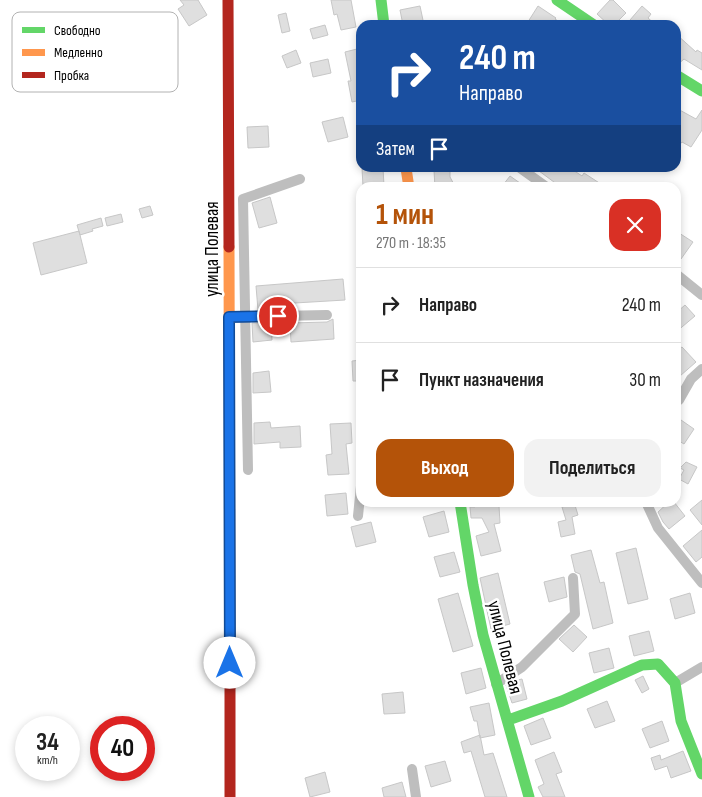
<!DOCTYPE html>
<html lang="ru">
<head>
<meta charset="utf-8">
<style>
  body { margin:0; font-family:"Sofia Sans Condensed",sans-serif; background:#f2f2f2; color:#222; height:100vh; display:flex; flex-direction:column; font-size:19px; white-space:nowrap }
  * { box-sizing:border-box; margin:0 }
  p { font-size:16px; color:#767676 }
  .icon { flex:none; width:28px; height:28px; fill:none; stroke:currentColor; stroke-width:2; stroke-linecap:round; stroke-linejoin:round }
  .map { position:relative; flex:1; overflow:hidden }
  .drawer { position:absolute; left:356px; top:182px; width:325px; height:325px; display:flex; flex-direction:column; background:#fff; border-radius:15px; box-shadow:0 2px 8px #0003 }
  .drawer>* { flex:none }
  .top-card { position:absolute; left:356px; top:20px; width:325px; height:152px; border-radius:15px; box-shadow:0 2px 8px #0003; background:#1a4fa0; color:#fff; overflow:hidden }
  .speed { position:absolute; left:15px; top:716px; display:flex; gap:10px; font-size:25px; font-weight:700; text-align:center }
  .speed>* { display:grid; place-content:center; width:65px; height:65px; border-radius:50%; background:#fff; box-shadow:0 2px 8px #0003; line-height:1 }
  .speed small { font-size:12px; font-weight:400 }
  .speed .limit { border:8px solid #d22; background:#fff; color:#111 }
  .pin { position:absolute; display:grid; place-items:center; width:42px; height:42px; color:#fff; margin:-21px; border:2px solid #fff; border-radius:50%; box-shadow:0 1px 5px #0007 }
  .me { position:absolute; width:55px; margin:-28px; rotate:0deg; stroke-linejoin:round; filter:drop-shadow(0 0 4px #0008) }
  .turn { display:flex; align-items:center; gap:18px; height:105px; padding:0 20px; font-size:22px }
  .turn .icon { width:65px; height:65px; stroke-width:2.5 }
  .turn b { display:block; font-size:35px; line-height:42px }
  .then { display:flex; align-items:center; height:48px; padding:0 20px; background:#0003; gap:10px; font-size:19px }
  .round { display:grid; place-items:center; flex:none; width:52px; height:52px; border-radius:15px; background:#f2f2f2 }
  .overview { display:flex; align-items:center; justify-content:space-between; height:85px; padding:0 20px }
  h1 { font-size:30px; font-weight:700; line-height:38px; color:#b45309 }
  .cta { display:flex; gap:10px; margin-top:auto; padding:10px 20px }
  .cta a { flex:1; height:58px; border-radius:15px; background:#b45309; color:#fff; font-size:20px; font-weight:700; line-height:58px; text-align:center }
  .cta a+a { background:#f2f2f2; color:#222 }
  ul { padding:0; list-style:none }
  li { display:flex; align-items:center; gap:15px; height:75px; padding:0 20px; border-top:1px solid #e0e0e0 }
  li div { flex:1 }
  li b { display:block; font-size:19px }
  li em { font-style:normal }
  .map>svg:first-child { display:block }
</style>
</head>
<body>
<div class="map">
<svg width="702" height="797" viewBox="0 0 702 797">
  <rect width="100%" height="100%" fill="#fff"/>
  <!-- building -->
  <path fill="#dfdfdf" stroke="#c7c7c7" d="M180 0H198L207 15 189 26 178 9 184 5Z
    M331 0H351L356 27 341 30 337 14 334 15Z
    M610 0H613L626 13 614 25H609L597 14Z
    M420 6 424 25H403L400 10Z
    M538 6 556 18 555 19 564 25H526Z
    M642 6 651 14 648 18 656 25H636L630 20Z
    M286 13 290 31 282 33 278 15Z
    M325 25 328 35 313 39 310 29Z
    M676 34 696 52 697 50 702 53V70L684 59 676 66Z
    M361 48V100L352 102 348 81H351L345 52Z
    M296 50 301 63 287 68 282 56Z
    M328 59 331 73 313 77 310 63Z
    M676 108 696 119 702 110V130L691 147 682 142 676 149Z
    M343 117 348 137 328 142 322 122Z
    M268 126 269 147 248 148 247 127Z
    M362 168H383L384 186 363 187Z
    M450 168V177L456 188H435L434 170Z
    M535 168H570L582 176 584 173 607 188H562Z
    M510 176 527 188H507L503 185Z
    M270 197 277 223 259 228 252 203Z
    M150 206 153 215 142 218 139 209Z
    M121 214 123 222 107 226 105 218Z
    M101 218 103 226 92 229 93 231 80 235 77 225Z
    M79 231 87 263 41 275 33 243Z
    M676 231 693 242 681 259 676 256Z
    M343 279 345 300 278 304 269 306 270 309 258 310 256 286Z
    M685 305 695 316 676 332V313Z
    M333 319 334 339 291 342 290 323 327 322Z
    M252 323H271L272 340 253 342Z
    M682 347 696 362 680 376 676 372V351Z
    M361 360V381H353L352 361Z
    M269 371 271 392 253 393V373Z
    M681 420 694 429 684 444 676 439V428Z
    M270 422 271 428 300 426 301 447 280 448V442L254 444V423Z
    M351 423 352 443 346 444 349 474 328 475 326 455 332 454 330 424Z
    M686 462 697 467 688 484 679 479 684 470 680 468Z
    M346 493 348 514 327 516 325 495Z
    M702 500V525L690 510Z
    M475 502H489V506H499L500 523 494 524 501 551 481 556 476 536 489 532 482 518H471L470 507H475Z
    M567 502H574L578 515 572 517 575 534 561 537 558 522 566 520 562 507 566 506Z
    M669 502H674L685 516 669 529 663 522 658 512Z
    M444 511 449 532 429 537 423 517Z
    M371 522 376 542 356 547 351 527Z
    M702 530V557L696 562 683 546Z
    M636 548 648 599 628 604 616 553Z
    M591 550 600 583 604 582 613 623 593 629 580 574 575 572 571 555Z
    M454 552 460 572 440 577 434 557Z
    M498 573 510 624 491 629 480 578Z
    M564 577 567 597 549 602 544 582Z
    M458 593 473 646 453 652 438 599Z
    M690 593 695 613 675 619 670 599Z
    M574 625 587 637 573 652 559 639Z
    M649 631 654 651 634 656 629 636Z
    M609 648 614 668 594 673 589 653Z
    M481 668 486 688 466 694 461 673Z
    M643 676 649 689 642 693 635 680Z
    M522 679 527 699 512 703 506 685 513 681Z
    M403 692 405 713 384 714 382 694Z
    M607 701 615 721 595 728 587 709Z
    M489 703 495 735 480 738 477 721H474L470 707Z
    M543 718 551 738 531 745 524 726Z
    M662 721 669 741 650 748 642 729Z
    M480 735 484 755 493 753 507 797H485L471 751 464 753 461 742Z
    M683 751 691 771 671 778 667 766 655 770 651 758 660 755 661 760Z
    M554 752 562 772 556 774 565 797H543L538 787 544 784 535 760Z
    M445 761 451 781 431 787 425 766Z
    M325 772 330 792 310 797 305 778Z
    M402 782 406 797H384L382 788Z"/>
  <g fill="none" stroke-linecap="round" stroke-linejoin="round">
    <!-- street -->
    <path stroke="#bebebe" stroke-width="10" d="M520 168 548 188
      M676 274 702 295
      M229 317 327 315
      M676 398 679 400 691 379 702 369
      M248 470 243 199 300 179
      M646 502 658 528 702 583
      M358 516 361 486
      M675 683 702 667
      M496 684 522 667 575 614 573 578
      M412 769 416 797"/>
    <!-- fast -->
    <path stroke="#63d668" stroke-width="11" d="M381 0 384 25
      M557 0 594 25
      M676 75 702 91
      M460 502 473 585 483 635 529 797
      M508 720 562 701 642 665 658 664 675 683 681 721 702 774"/>
    <!-- slow -->
    <path stroke="#ff974d" stroke-width="11" d="M406 168 409 188
      M229 247 230 664"/>
    <!-- jam -->
    <path stroke="#b3261e" stroke-width="11" d="M228 0 229 247
      M230 664V797"/>
  </g>
  <g fill="none" stroke-linecap="round" stroke-linejoin="round">
    <defs>
      <path id="route" d="M230 663 229 317 278 316"/>
    </defs>
    <!-- route casing -->
    <use href="#route" stroke="#114b97" stroke-width="12"/>
    <!-- route -->
    <use href="#route" stroke="#1a73e8" stroke-width="9"/>
  </g>
  <g text-anchor="middle" stroke-width="5" stroke-linejoin="round" paint-order="stroke">
    <!-- street labels -->
    <g font-size="19" fill="#000" stroke="#fff">
      <text transform="translate(211 249) rotate(-90)" y="7">улица Полевая</text>
      <text transform="translate(506 647) rotate(76)" y="7">улица Полевая</text>
    </g>
  </g>
  <!-- legend -->
  <rect x="12" y="12" width="166" height="80" rx="8" fill="#fff" stroke="#b2b2b2" stroke-width="1"/>
  <rect x="22" y="27" width="23" height="6" fill="#63d668"/>
  <rect x="22" y="49" width="23" height="7" fill="#ff974d"/>
  <rect x="22" y="72" width="23" height="6" fill="#b3261e"/>
  <g font-size="14" fill="#000">
    <text x="54" y="35">Свободно</text>
    <text x="54" y="57">Медленно</text>
    <text x="54" y="80">Пробка</text>
  </g>
</svg>
<div class="speed"><div>34<small>km/h</small></div><div class="limit">40</div></div>
<div class="pin" style="left:278px;top:316px;background:#d93025"><svg class="icon" aria-label="arrive" viewBox="0 0 24 24"><path d="M6 21V4h12l-3 4 3 4H6"/></svg></div>
<svg class="me" style="left:230px;top:663px" viewBox="-20 -20 40 40"><circle r="19" fill="#fff"/><path d="M0-13L10 11 0 6-10 11z" fill="#1a73e8"/></svg>
<div class="top-card">
<div class="turn"><svg class="icon" aria-label="right" viewBox="0 0 24 24"><path d="M7 20v-9h11M14 6l5 5-5 5"/></svg><div><b>240 m</b>Направо</div></div>
<div class="then">Затем<svg class="icon" aria-label="arrive" viewBox="0 0 24 24"><path d="M6 21V4h12l-3 4 3 4H6"/></svg></div>
</div>
<section class="drawer">
<div class="overview"><div><h1>1 мин</h1><p>270 m · 18:35</p></div><a class="round" style="background:#d93025;color:#fff"><svg class="icon" aria-label="close" viewBox="0 0 24 24"><path d="M6 6l12 12M18 6L6 18"/></svg></a></div>
<ul>
<li><svg class="icon" aria-label="right" viewBox="0 0 24 24"><path d="M7 20v-9h11M14 6l5 5-5 5"/></svg><div><b>Направо</b></div><em>240 m</em></li>
<li><svg class="icon" aria-label="arrive" viewBox="0 0 24 24"><path d="M6 21V4h12l-3 4 3 4H6"/></svg><div><b>Пункт назначения</b></div><em>30 m</em></li>
</ul>
<div class="cta"><a>Выход</a><a>Поделиться</a></div>
</section>
</div>
</body>
</html>
